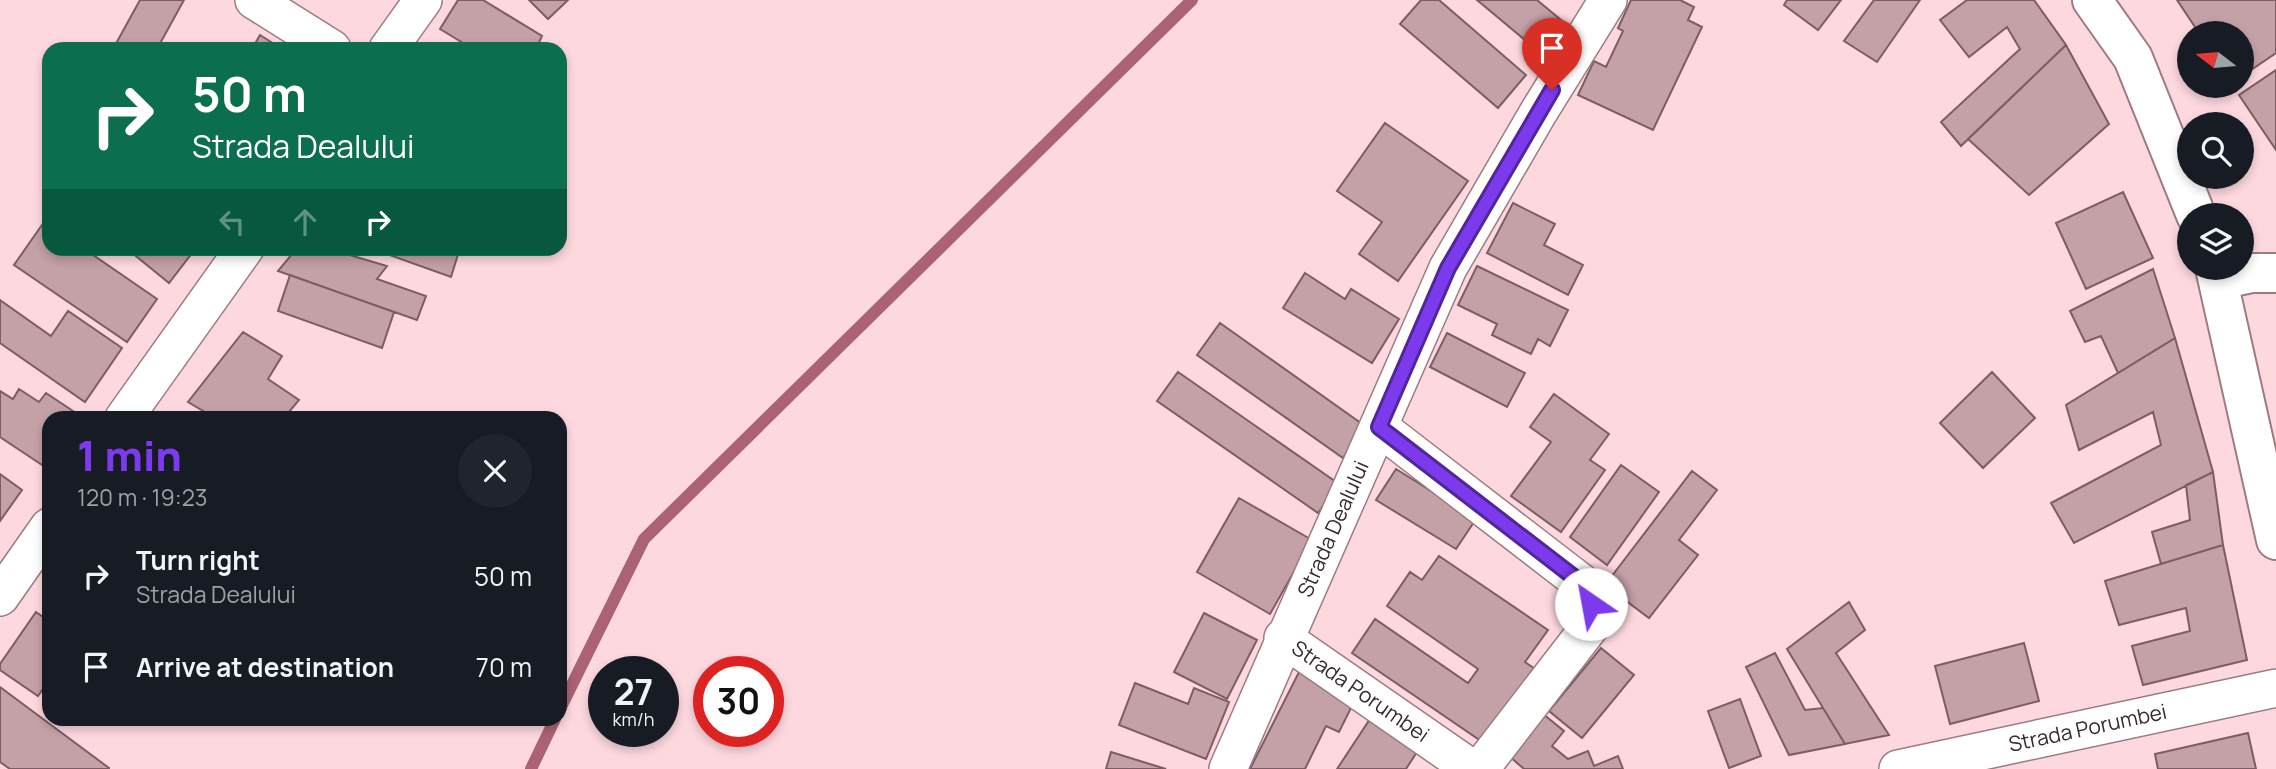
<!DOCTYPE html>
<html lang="en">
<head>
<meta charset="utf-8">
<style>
  body { margin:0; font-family:Manrope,sans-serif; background:#20242c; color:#f1f3f6; height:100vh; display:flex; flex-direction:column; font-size:26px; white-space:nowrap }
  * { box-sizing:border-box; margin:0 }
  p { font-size:23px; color:#9ea1a6 }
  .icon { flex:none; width:38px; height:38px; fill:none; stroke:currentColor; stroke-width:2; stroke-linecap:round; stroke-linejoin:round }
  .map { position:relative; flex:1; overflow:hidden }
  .sheet { position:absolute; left:42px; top:411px; width:525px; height:315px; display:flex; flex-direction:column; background:#171b24; border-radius:21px; box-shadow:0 4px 10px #0003 }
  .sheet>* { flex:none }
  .guide { position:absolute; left:42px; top:42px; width:525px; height:214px; border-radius:21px; box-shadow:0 4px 10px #0003; background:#0b6e4f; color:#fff; overflow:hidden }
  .needle { width:46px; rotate:286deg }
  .tools { position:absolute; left:2177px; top:21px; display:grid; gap:14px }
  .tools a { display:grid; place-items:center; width:77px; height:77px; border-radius:50%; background:#171b24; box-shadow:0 4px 10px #0003; font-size:35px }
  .speed { position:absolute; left:588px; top:656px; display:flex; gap:14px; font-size:35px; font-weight:700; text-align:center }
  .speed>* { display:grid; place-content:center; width:91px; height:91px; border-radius:50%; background:#171b24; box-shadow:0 4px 10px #0003; line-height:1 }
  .speed small { font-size:18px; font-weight:400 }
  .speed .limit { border:10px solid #d22; background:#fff; color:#111 }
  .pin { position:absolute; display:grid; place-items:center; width:60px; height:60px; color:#fff; margin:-72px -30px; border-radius:50% 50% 50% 0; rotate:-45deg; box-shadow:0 0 7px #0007 }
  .pin .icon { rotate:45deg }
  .me { position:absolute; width:77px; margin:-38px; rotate:327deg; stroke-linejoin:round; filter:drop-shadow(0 0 5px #0008) }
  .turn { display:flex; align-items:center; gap:24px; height:147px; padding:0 35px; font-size:32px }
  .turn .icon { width:91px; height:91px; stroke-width:2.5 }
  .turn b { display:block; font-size:49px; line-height:60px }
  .lanes { display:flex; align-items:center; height:66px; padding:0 35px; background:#0003; justify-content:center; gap:35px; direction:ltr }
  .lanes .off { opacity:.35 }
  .round { display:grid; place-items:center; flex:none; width:74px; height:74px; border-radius:37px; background:#20242c }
  .summary { display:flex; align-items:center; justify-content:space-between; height:119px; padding:0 35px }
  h1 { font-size:42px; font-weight:800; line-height:52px; color:#7c3aed }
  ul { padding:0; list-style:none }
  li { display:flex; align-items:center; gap:21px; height:91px; padding:0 35px }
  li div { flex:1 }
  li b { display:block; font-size:26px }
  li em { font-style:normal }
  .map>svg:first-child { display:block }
</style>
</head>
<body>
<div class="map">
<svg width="2276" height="769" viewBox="0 0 2276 769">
  <rect width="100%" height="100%" fill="#fdd8df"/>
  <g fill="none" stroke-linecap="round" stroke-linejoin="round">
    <!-- stream -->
    <path stroke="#aa6274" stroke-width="12" d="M560 709 644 539 1192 0
      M531 769 555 719"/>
  </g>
  <!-- building -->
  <path fill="#c4a0a7" stroke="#7d5d64" stroke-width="2" d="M140 0H184L157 49H113Z
    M458 0H483L542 36 536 49H473L440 29Z
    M529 0H568L548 19Z
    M1421 0H1439L1526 75 1498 108 1400 24Z
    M1477 0H1537L1561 20 1537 50Z
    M1631 0H1680L1694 7 1688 20 1702 27 1653 130 1578 95 1594 61 1606 67 1623 31 1618 28Z
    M1787 0H1841L1818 30 1784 5Z
    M1874 0H1920L1877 62 1844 41Z
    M1967 0H2034L2066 45 1961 146 1941 122 2020 49 2007 27 1969 57 1940 20Z
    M2177 0H2276V53L2242 76V33H2199Z
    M260 35 282 49H252Z
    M2066 45 2109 124 2029 195 1968 139Z
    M2276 70V150L2239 95Z
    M1385 123 1468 181 1398 281 1359 254 1382 222 1337 191Z
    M2123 192 2153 258 2086 289 2056 223Z
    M1513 203 1555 224 1544 245 1583 265 1568 295 1487 253Z
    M44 222 49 225V248H83L157 299 127 342 14 265Z
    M126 248H196L169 283Z
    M297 248H326L387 266 377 279 426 296 417 320 278 271Z
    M370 248H460L451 277Z
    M1477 266 1568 310 1550 346 1538 339 1531 354 1492 335 1497 324 1458 305Z
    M2153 269 2175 338 2118 373 2101 336 2085 342 2070 311Z
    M1305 273 1345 299 1351 289 1399 319 1372 363 1283 308Z
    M290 275 394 312 382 348 278 311Z
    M0 300 51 336 68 311 122 348 85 402 0 343Z
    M1220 323 1365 426 1343 458 1197 355Z
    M243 332 282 356 268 379 299 400 284 418H215L188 402Z
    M1447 333 1525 373 1507 407 1430 367Z
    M2175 338 2213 472 2074 543 2051 503 2161 445 2153 412 2079 450 2066 405Z
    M1178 372 1339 484 1318 513 1157 401Z
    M1992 372 2035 418 1983 468 1940 423Z
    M19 389 39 402 46 393 76 413 73 418H49V455L42 465 0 437V391L13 399Z
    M1554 394 1609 434 1590 460 1605 470 1561 532 1511 496 1551 442 1530 427Z
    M1621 465 1659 492 1607 565 1570 537Z
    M1396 469 1476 519 1456 549 1376 500Z
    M1692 471 1717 490 1679 540 1698 555 1649 618 1605 585Z
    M2213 472 2223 545 2161 564 2152 532 2190 520 2186 485Z
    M0 474 22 490 0 521Z
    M1239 498 1312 540 1270 614 1197 572Z
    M2223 545 2247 660 2143 685 2132 646 2190 631 2186 608 2119 625 2105 581Z
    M1439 556 1548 630 1525 662 1535 669 1484 743 1352 653 1375 619 1468 683 1478 669 1387 606 1410 572 1422 580Z
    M1849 602 1865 630 1836 653 1889 735 1845 744 1787 649Z
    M36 612 49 621V680L38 696 0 670V664Z
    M1204 613 1257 640 1227 699 1174 672Z
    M2024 643 2039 701 1950 724 1935 666Z
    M1601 648 1634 675 1582 738 1549 711Z
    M1775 653 1805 710 1823 708 1845 744 1789 755 1746 667Z
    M1299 672 1355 700 1339 732 1326 726 1305 769H1250Z
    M1135 683 1188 704 1194 688 1229 702 1206 759 1119 725Z
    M0 687 109 768V769H10L0 762Z
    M1740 699 1761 756 1729 768 1708 711Z
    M1374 713 1422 744 1406 769H1337Z
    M1543 714 1564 731 1552 746 1568 759 1588 751 1594 766 1618 756 1623 769H1524L1509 756Z
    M2248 733 2256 769H2158L2155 754Z
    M1111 752 1166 769H1106Z"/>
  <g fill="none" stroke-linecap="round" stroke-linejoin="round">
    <defs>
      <g id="minor">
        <path d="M254 0 332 49"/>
        <path d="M388 49 423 0"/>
        <path d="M124 418 245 248"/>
        <path d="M1379 427 1588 588 1595 620 1480 769"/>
        <path d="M0 597 49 527"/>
        <path id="s1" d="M1283 638 1472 769"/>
        <path id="s2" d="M1228 769 1448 268 1538 113 1608 0"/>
        <path id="s3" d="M1898 769 2276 688"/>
      </g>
      <path id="major" d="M2219 280 2252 273H2276"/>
      <path id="highway" d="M2092 0 2133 58 2196 215
        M2215 268 2276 540"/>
    </defs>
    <!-- minor casing -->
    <use href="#minor" stroke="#9c7b82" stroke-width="40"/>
    <!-- major casing -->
    <use href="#major" stroke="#9c7b82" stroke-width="42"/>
    <!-- highway casing -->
    <use href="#highway" stroke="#9c7b82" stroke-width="42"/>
    <!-- minor -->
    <use href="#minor" stroke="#fff" stroke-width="37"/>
    <!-- major -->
    <use href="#major" stroke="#fff" stroke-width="38"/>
    <!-- highway -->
    <use href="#highway" stroke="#fff" stroke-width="38"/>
  </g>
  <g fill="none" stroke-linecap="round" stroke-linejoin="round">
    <defs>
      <path id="route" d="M1552 90 1448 268 1379 427 1588 588 1591 604"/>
    </defs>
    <!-- route casing -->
    <use href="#route" stroke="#51269a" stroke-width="18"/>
    <!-- route -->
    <use href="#route" stroke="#7c3aed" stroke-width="12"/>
  </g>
  <g text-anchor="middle" stroke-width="7" stroke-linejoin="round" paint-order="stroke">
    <!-- street labels -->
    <g font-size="21" fill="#392b2d" stroke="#fff">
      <text dy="7" stroke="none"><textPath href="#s2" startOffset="262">Strada Dealului</textPath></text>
      <text dy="7" stroke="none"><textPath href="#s1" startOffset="94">Strada Porumbei</textPath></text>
      <text dy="7" stroke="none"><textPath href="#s3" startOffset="194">Strada Porumbei</textPath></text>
    </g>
  </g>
</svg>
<div class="tools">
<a><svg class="needle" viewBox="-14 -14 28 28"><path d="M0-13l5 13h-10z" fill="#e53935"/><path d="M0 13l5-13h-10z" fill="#9ea1a6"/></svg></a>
<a><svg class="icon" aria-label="search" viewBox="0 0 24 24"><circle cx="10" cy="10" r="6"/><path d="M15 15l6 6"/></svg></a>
<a><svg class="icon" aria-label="layers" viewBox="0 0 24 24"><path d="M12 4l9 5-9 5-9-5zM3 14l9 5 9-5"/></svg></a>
</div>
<div class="speed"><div>27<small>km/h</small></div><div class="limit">30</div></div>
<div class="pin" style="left:1552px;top:90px;background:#d93025"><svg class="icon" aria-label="arrive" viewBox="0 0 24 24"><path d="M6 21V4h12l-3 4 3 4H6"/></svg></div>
<svg class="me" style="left:1591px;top:604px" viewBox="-20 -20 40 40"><circle r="19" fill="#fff"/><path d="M0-13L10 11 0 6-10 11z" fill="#7c3aed"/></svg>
<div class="guide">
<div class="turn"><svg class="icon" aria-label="right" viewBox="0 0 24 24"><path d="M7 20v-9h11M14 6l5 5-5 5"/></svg><div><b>50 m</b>Strada Dealului</div></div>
<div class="lanes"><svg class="icon off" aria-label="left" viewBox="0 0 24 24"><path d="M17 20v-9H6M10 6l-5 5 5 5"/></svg><svg class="icon off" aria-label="ahead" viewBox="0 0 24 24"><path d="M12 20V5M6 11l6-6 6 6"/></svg><svg class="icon" aria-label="right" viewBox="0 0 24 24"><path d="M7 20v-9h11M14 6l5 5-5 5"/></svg></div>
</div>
<section class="sheet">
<div class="summary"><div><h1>1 min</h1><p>120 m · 19:23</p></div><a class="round"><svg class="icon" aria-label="close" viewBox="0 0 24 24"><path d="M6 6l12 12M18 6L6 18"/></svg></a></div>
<ul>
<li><svg class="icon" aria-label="right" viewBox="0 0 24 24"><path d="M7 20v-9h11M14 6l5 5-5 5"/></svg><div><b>Turn right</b><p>Strada Dealului</p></div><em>50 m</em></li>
<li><svg class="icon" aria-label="arrive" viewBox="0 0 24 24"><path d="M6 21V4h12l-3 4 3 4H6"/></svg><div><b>Arrive at destination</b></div><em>70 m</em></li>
</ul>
</section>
</div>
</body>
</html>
